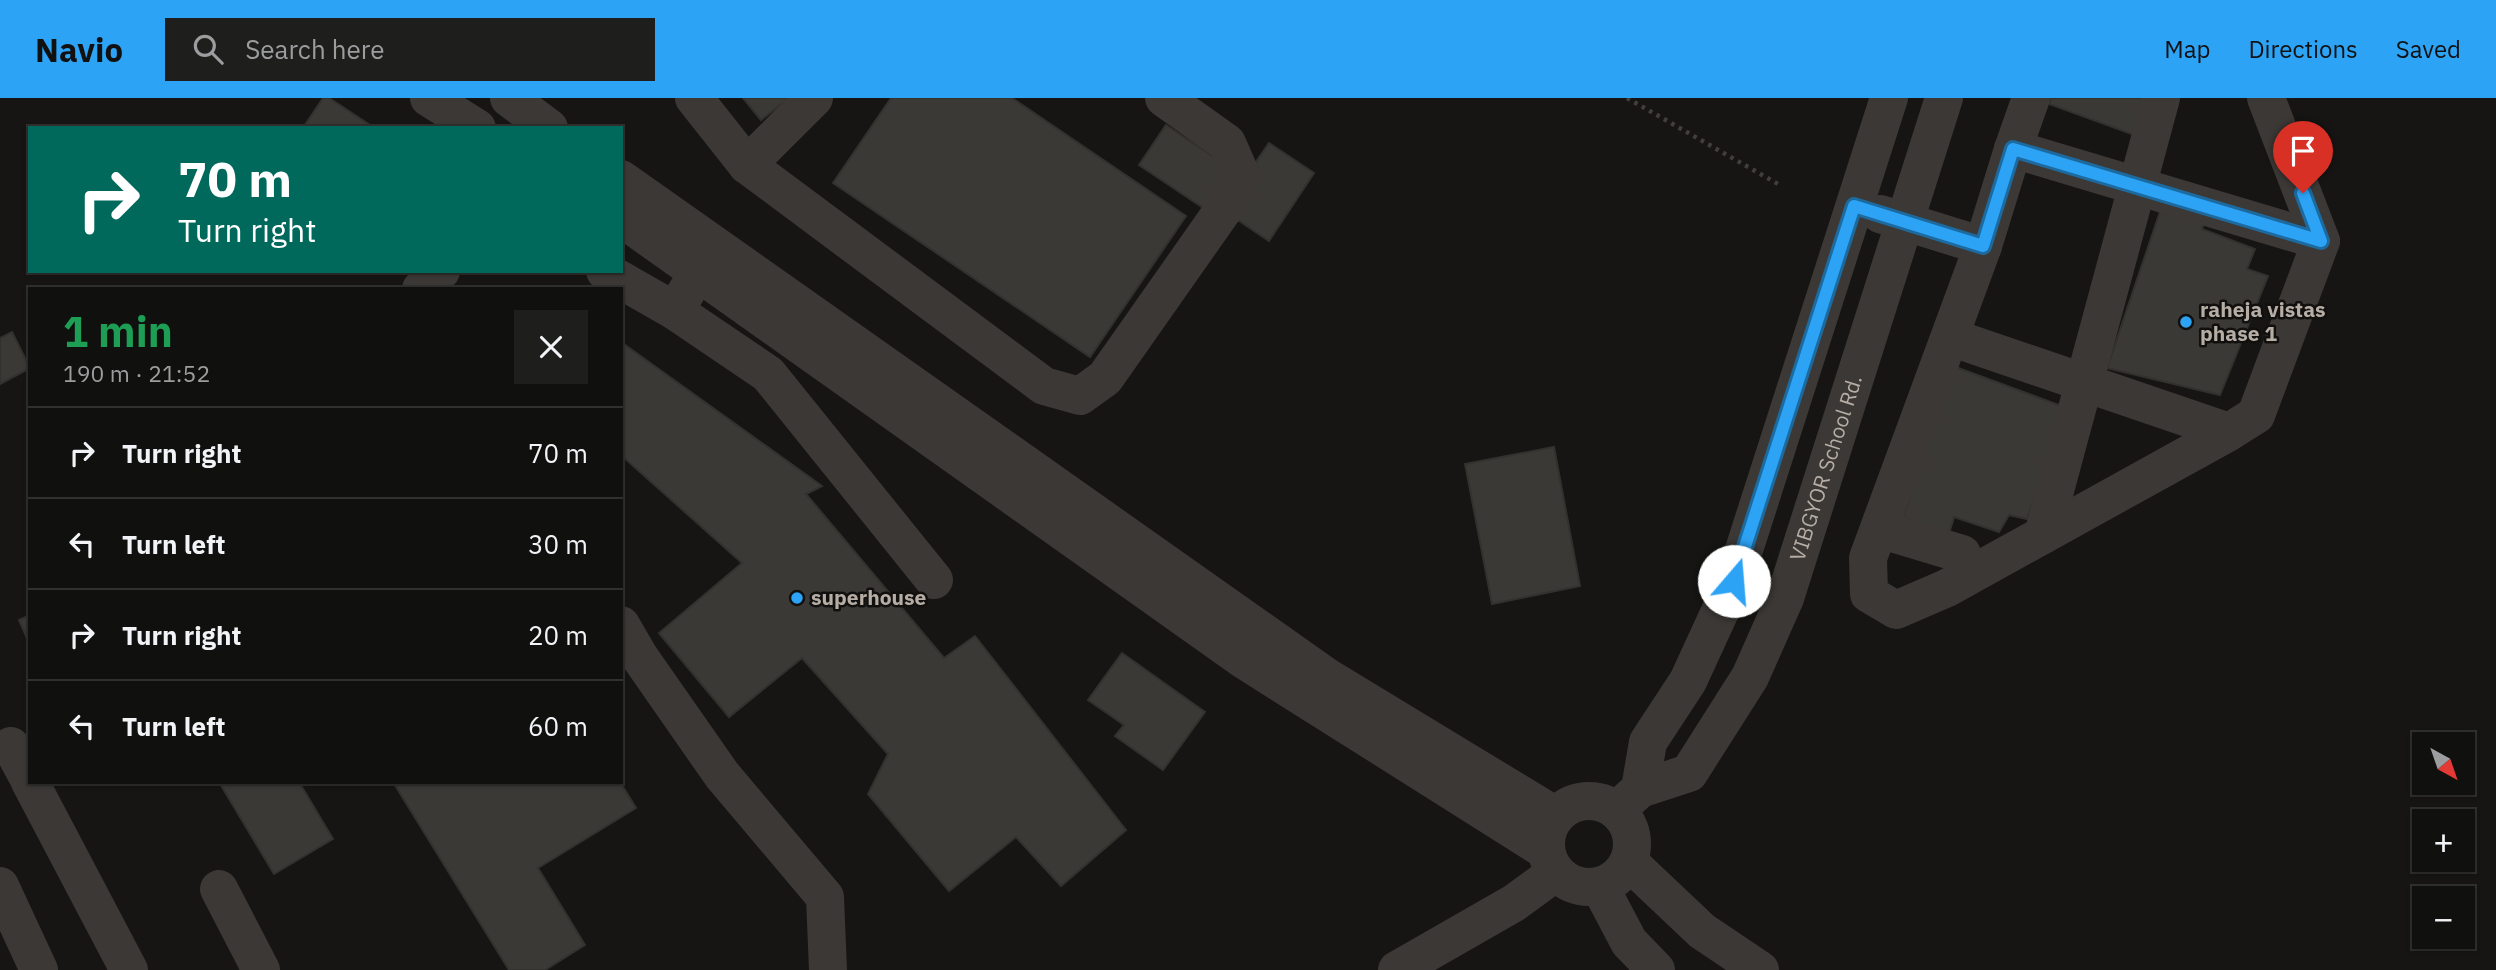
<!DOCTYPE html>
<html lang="en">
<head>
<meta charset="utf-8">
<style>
  body { margin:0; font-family:"IBM Plex Sans",sans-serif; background:#1e1e1d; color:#f1f3f6; height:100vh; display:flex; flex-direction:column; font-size:26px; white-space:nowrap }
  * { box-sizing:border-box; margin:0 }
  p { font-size:23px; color:#9c9d9e }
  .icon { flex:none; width:38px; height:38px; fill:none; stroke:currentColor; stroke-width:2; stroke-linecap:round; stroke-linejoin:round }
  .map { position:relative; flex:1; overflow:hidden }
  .details { position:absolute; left:28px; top:189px; width:595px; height:497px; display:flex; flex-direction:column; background:#10100f; border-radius:0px; box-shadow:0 2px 5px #0004,0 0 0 2px #30302f }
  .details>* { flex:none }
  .guide { position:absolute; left:28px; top:28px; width:595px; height:147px; border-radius:0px; box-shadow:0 2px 5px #0004,0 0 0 2px #30302f; background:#00695c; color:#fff; overflow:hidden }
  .needle { width:46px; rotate:140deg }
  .fabs { position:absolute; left:2412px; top:634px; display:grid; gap:14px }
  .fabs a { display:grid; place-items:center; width:63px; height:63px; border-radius:0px; background:#10100f; box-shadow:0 2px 5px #0004,0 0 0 2px #30302f; font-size:35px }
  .pin { position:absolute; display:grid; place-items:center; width:60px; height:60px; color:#fff; margin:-72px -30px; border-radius:50% 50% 50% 0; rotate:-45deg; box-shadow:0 0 7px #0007 }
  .pin .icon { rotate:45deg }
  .me { position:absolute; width:77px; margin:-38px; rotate:18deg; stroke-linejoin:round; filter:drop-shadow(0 0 5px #0008) }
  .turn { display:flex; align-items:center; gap:24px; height:147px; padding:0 35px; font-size:32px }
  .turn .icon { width:91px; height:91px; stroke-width:2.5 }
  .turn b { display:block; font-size:49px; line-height:60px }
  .round { display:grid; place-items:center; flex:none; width:74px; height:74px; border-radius:0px; background:#1e1e1d }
  .head { display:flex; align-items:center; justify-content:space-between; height:119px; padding:0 35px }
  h1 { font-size:42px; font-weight:700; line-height:52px; color:#1e9e55 }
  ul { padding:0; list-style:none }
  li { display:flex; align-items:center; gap:21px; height:91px; padding:0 35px; border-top:2px solid #30302f }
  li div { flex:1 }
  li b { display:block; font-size:26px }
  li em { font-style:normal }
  header { display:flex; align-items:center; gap:42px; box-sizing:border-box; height:98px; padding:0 35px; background:#2da3f5; color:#111 }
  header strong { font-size:33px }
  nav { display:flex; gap:38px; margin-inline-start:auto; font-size:24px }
  .search { width:490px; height:63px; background:#1e1e1d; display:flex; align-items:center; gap:18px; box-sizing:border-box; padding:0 24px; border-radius:0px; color:#9c9d9e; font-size:26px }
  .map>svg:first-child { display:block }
</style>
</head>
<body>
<header>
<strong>Navio</strong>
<div class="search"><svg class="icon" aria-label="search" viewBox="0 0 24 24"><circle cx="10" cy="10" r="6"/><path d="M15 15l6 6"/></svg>Search here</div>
<nav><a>Map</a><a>Directions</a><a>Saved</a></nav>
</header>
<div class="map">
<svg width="2496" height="872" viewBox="0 0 2496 872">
  <rect width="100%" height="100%" fill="#161514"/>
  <!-- building -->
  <path fill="#3b3936" stroke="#32312e" stroke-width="2" d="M323 0H329L370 27 368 30H303Z
    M743 0H789L761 22Z
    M891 0H1012L1186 118 1090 259 833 85Z
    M2051 0H2148L2137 38 2049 6Z
    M1166 27 1241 77 1214 117 1139 67Z
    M1269 45 1314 75 1269 143 1223 112Z
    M2162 108 2206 118 2202 131 2255 151 2247 171 2268 178 2220 297 2107 270Z
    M12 234 30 270 0 286V240Z
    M621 244 822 388 806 396 944 560 975 538 1126 732 1061 788 1016 739 949 793 868 696 888 656 802 560 729 619 659 535 742 465 621 357Z
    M1953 268 2067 310 2027 421 2009 417 1999 434 1954 419 1949 436 1903 419Z
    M1554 349 1580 488 1492 506 1465 366Z
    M30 517V547L19 522Z
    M1122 555 1205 614 1163 672 1115 638 1124 627 1088 602Z
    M219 684H299L333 741 274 776Z
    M393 684H620L636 710 538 770 585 847 545 872H509Z"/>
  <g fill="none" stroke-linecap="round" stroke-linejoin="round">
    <!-- path -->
    <path stroke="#423e3b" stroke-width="4.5" stroke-dasharray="3.5 5" stroke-linecap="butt" d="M1627 0 1778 86"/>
    <!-- minor -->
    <g stroke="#3b3835" stroke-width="38">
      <path d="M429 0 477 30"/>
      <path d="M509 0 549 30"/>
      <path d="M694 0 747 67 1044 288 1080 298 1105 280 1223 112 1241 77 1227 45 1164 0"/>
      <path d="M2031 0 2013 51 1983 148 1868 460 1869 496 1896 512 1947 490 2229 334 2256 317 2321 143 2266 0"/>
      <path d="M2013 51 2321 143"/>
      <path d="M747 67 814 0"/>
      <path d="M621 81 1327 579 1556 718"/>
      <path d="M1880 116 1983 148"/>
      <path d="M621 120 1244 562 1545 752"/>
      <path d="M605 173 675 213 688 191"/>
      <path d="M421 191 441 173"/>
      <path d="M675 213 768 276 934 482"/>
      <path d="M1950 239 2229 334"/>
      <path d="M1879 431 1962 456"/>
      <path d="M2043 437 2161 0"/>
      <path d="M621 527 639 558 722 677 825 799 828 872"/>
      <path d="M11 648 30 683"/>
      <path d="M30 684 129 872"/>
      <path id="s1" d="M1640 691 1689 675 1750 579 1785 500 1944 0"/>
      <circle cx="1589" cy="746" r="43"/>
      <path d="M1617 712 1640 691 1648 644 1688 583 1734 483 1889 0"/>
      <path d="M1629 764 1702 833 1760 872"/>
      <path d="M0 788 39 872"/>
      <path d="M1600 789 1629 844 1656 872"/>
      <path d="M219 791 261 872"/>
      <path d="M1397 872 1514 805 1555 775"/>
    </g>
  </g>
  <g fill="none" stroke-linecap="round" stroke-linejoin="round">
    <defs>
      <path id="route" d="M1734 483 1854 108 1983 148 2013 51 2321 143 2303 95"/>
    </defs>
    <!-- route casing -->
    <use href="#route" stroke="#1d6a9f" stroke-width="18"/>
    <!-- route -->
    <use href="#route" stroke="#2da3f5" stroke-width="12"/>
  </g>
  <!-- markers -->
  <g fill="#2da3f5" stroke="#11100f" stroke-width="2.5">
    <circle cx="2186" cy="224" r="7"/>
    <circle cx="797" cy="500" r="7"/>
  </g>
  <g text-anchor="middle" stroke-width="5" stroke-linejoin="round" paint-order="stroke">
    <!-- poi labels -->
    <g font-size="21" font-weight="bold" fill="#b6ada5" stroke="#11100f" text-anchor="start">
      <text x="2200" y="219">raheja vistas<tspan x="2200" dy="24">phase 1</tspan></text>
      <text x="811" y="507">superhouse</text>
    </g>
    <!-- street labels -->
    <g font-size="21" fill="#b6ada5" stroke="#11100f">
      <text dy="7" stroke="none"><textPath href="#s1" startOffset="388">VIBGYOR School Rd.</textPath></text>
    </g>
  </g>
</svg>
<div class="fabs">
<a><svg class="needle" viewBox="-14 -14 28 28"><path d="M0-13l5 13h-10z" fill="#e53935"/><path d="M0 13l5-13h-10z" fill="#9c9d9e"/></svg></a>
<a>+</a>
<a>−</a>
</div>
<div class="pin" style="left:2303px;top:95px;background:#d93025"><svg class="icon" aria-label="arrive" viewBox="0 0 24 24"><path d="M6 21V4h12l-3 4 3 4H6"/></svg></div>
<svg class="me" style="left:1734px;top:483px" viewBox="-20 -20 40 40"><circle r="19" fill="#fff"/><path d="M0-13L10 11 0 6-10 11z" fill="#2da3f5"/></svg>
<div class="guide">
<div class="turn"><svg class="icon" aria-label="right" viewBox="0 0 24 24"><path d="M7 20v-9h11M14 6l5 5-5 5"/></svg><div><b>70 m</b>Turn right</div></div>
</div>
<section class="details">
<div class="head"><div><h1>1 min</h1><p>190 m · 21:52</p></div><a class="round"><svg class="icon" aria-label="close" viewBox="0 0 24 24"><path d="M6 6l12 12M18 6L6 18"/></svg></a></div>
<ul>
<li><svg class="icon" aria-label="right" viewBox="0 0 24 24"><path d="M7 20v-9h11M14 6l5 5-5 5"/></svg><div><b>Turn right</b></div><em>70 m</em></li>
<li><svg class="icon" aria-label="left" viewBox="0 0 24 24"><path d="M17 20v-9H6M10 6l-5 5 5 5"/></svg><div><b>Turn left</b></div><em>30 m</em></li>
<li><svg class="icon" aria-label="right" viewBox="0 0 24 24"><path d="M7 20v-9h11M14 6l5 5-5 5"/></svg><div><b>Turn right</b></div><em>20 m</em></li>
<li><svg class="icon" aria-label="left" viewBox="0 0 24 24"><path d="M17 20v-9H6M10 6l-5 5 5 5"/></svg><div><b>Turn left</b></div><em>60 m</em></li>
</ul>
</section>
</div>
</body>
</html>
